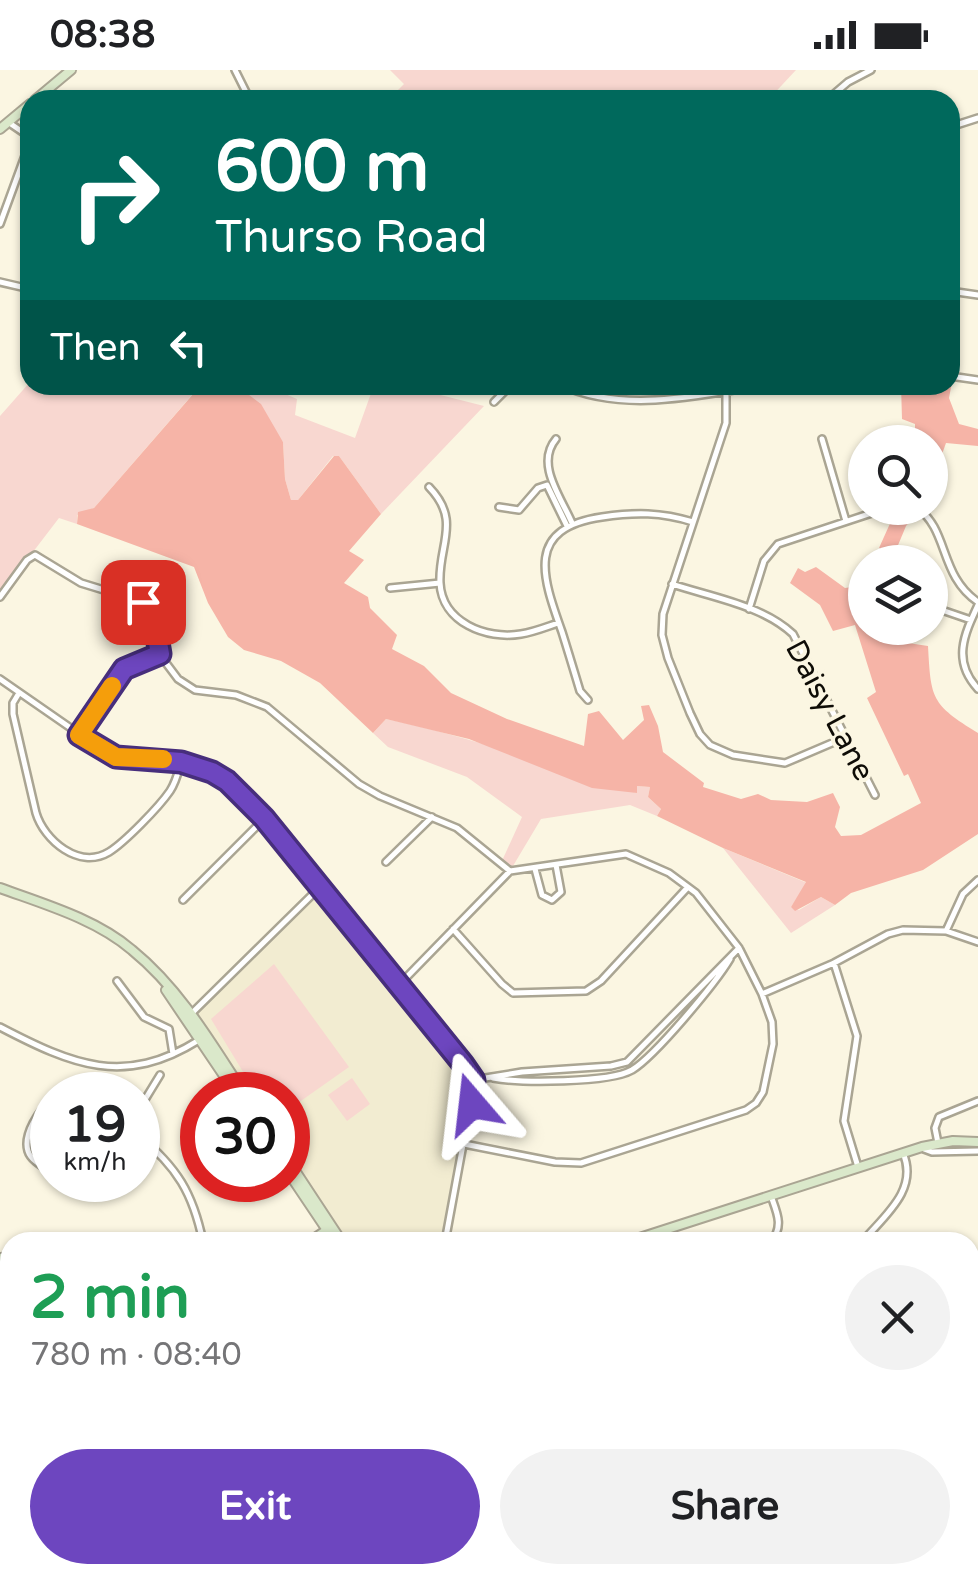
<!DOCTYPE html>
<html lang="en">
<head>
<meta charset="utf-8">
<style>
  body { margin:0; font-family:"Varela Round",sans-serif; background:#f2f2f2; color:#202124; height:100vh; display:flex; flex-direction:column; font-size:38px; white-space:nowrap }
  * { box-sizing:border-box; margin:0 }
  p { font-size:32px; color:#757577 }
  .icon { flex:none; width:55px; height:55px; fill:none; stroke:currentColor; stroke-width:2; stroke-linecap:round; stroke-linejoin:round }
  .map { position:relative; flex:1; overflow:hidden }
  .drawer { position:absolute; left:0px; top:1162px; width:980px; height:352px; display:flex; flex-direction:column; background:#fff; border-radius:30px 30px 0 0; box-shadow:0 2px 8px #0004 }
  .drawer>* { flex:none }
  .hud { position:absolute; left:20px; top:20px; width:940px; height:305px; border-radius:30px; box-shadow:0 2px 8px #0004; background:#00695c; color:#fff; overflow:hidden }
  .tools { position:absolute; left:848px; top:355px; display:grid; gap:20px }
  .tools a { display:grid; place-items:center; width:100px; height:100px; border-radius:50%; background:#fff; box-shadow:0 2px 8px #0004; font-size:50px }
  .speed { position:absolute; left:30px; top:1002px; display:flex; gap:20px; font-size:50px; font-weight:700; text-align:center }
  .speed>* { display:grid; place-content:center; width:130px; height:130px; border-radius:50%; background:#fff; box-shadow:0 2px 8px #0004; line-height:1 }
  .speed small { font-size:25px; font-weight:400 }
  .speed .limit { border:15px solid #d22; background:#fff; color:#111 }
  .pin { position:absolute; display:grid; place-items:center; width:85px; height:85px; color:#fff; margin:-42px; border-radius:20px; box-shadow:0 5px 15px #0006 }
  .me { position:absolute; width:110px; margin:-55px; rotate:343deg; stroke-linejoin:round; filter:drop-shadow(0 0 8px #0008) }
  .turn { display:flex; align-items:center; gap:35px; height:210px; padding:0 30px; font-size:45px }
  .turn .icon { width:130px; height:130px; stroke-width:2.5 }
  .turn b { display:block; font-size:70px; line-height:85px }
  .then { display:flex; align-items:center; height:95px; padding:0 30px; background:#0003; gap:20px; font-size:38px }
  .round { display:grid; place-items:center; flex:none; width:105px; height:105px; border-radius:52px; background:#f2f2f2 }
  .headline { display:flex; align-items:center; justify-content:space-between; height:170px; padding:0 30px }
  h1 { font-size:60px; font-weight:700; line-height:75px; color:#1e9e55 }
  .primary-button { display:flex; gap:20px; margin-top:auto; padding:20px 30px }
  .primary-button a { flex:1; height:115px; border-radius:60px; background:#6d46bf; color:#fff; font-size:40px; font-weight:700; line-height:115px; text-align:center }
  .primary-button a+a { background:#f2f2f2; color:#202124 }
  .status { display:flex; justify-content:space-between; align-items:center; height:70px; padding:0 50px; background:#fff; direction:ltr }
  .status svg { height:28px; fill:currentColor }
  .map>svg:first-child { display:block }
</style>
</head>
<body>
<div class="status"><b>08:38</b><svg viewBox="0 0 49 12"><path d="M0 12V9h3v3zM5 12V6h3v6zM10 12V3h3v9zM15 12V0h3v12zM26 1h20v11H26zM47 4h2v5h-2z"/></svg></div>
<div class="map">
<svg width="978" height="1513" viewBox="0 0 978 1513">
  <rect width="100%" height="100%" fill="#fbf6e2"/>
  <!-- built -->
  <path fill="#f2ecd1" d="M319 818 473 1011 445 1172H343L288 1089V1025H245L191 945Z"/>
  <!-- green -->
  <path fill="#f8d7d0" d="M390 0H796L768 30H388L404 14Z
    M30 312V315H172L192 325 94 438 77 445V454L59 448 0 525V346Z
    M236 315H276V320L297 329 295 345 355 368 374 315H401L484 336 381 444 339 386H333L298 430H291L285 409 283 372 244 319Z
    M386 649C470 666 554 698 637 723V716L650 717 648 727 661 739 657 746 630 735 541 749 510 801 501 793 522 747 467 707 388 677 373 663Z
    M723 778 807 813 791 837 799 840 821 827 835 835 791 863Z
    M274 894 349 997 288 1040V1025H257L211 949Z
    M352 1008 370 1034 347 1051 328 1025Z"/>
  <!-- forest -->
  <path fill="#f6b4a7" d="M950 307H953L949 328 959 354 978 359V376L946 373 930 418V372H915V354L902 349 901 315H950Z
    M201 315H236L261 334 283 372 285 409 291 430H298L334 386H339L381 444 349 481 364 490 344 513 368 527 370 538 397 565 392 579 424 596 451 623 507 649 584 676 588 644 599 641 623 670 644 650 641 636 649 635 658 656 663 682 704 713 703 717 741 729 758 724 771 730 807 732 833 723 840 737 835 757 841 766 861 765 921 733 908 704 904 706 867 628 876 622 855 555 833 561 820 535 790 513 798 498 805 502 816 497 845 518 865 515V558H887L888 570 928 576C931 629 931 634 978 663V764L923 800 851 823 835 835 821 827 795 841 791 837 806 812 723 778 657 746 661 739 648 727 650 717 637 716V723L592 718 469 669 386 649 373 663 320 613 281 591 244 580 228 567 208 533 194 497 77 454 78 442 94 438Z
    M897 438H921L906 456 891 492H879L885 480 879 478Z
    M443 1505H529L525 1513H435Z"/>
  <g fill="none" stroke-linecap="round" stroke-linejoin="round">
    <!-- stream -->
    <path stroke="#5aac85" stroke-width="2.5" d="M517 1513 520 1505"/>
    <defs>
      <path id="street" d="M235 0 250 30
        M827 30 848 12 871 0
        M8 52 30 67
        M950 57 978 48
        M0 154 30 72
        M0 212 30 219
        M950 221 978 225
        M950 306 978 310
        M561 315C625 344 699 325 765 315
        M726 321V353L663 544 662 565 668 588 690 643 700 664 710 675 733 685 785 693 846 667
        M494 332 511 315
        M556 369C535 394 561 427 572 453
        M822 369 846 451
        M429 417C462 451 438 475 440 513 442 552 486 570 521 564 534 562 546 557 558 553
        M930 421 933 413
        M499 437 519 440 538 418 547 415 567 456
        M917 438C949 459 939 506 978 532
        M672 514C711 527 762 535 793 564L875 725
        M390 518 440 513
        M0 527 27 490 35 485 81 513 143 532 153 545 160 585 178 609 195 620 236 625 267 637 359 714 380 726 457 758 510 801
        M978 535C964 565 952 591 978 619
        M930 536 971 550
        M749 539 764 491 778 474 887 438
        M0 609 111 686 181 692 212 702 227 711 264 749 463 994 474 1015 445 1172
        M19 623 13 633V644L36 743C44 770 79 800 109 782 125 772 159 737 170 721 176 712 178 703 181 692
        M588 630 580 621C574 601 568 581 562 562 542 506 525 458 602 447 635 442 661 442 693 452
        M79 665 124 599 160 585
        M386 792 432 747
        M535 799 542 825 552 830 561 822 556 795
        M183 830 264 749
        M453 859 502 914 513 923 586 921 601 911 688 817
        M946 861 963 824 978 810
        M834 893 857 966 844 1051 858 1097
        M117 911 144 947 169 959 173 984
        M398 916 510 801 626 784 669 803 696 823 739 878 762 924 772 952 773 974 763 1022 756 1033 746 1040 581 1093 555 1092 464 1074
        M762 924 834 893 888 864 903 860 946 861 978 872
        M189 946 319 818
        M0 957C73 995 124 1017 199 970
        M493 1008C520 1013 609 1013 632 1000 655 986 715 914 730 889
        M473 1010 522 1002 611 996 627 992 739 878
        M85 1025 104 1016
        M52 1032C39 1038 23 1065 28 1081 31 1091 44 1097 52 1102
        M138 1041 160 1005
        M138 1065C177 1097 193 1123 203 1172
        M938 1073 935 1058 939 1047 978 1031
        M924 1079 932 1082 978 1081
        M771 1126C777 1143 784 1156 771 1172
        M862 1172C884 1146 919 1120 903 1083
        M0 1203 10 1245
        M970 1415 978 1412
        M0 1464 10 1470
        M45 1505 47 1513
        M870 1505 884 1513
        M133 1513 134 1505
        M366 1513 373 1505
        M603 1513 610 1505
        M687 1513 699 1505
        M772 1513 793 1505
        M953 1513 954 1505"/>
      <path id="secondary" d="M35 30 71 0
        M0 59 30 34
        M0 818C44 834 96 849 132 880 180 919 212 974 245 1025
        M166 920 237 1025
        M288 1090 342 1172
        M288 1102 335 1172
        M309 1172 330 1158
        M627 1172 922 1077 953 1071 978 1072
        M0 1188 10 1187
        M638 1513 642 1505"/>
    </defs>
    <!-- street casing -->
    <use href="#street" stroke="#aaa593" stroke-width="10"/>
    <!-- secondary casing -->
    <use href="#secondary" stroke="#aaa593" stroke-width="12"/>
    <!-- street -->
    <use href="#street" stroke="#fff" stroke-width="5"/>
    <!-- secondary -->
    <use href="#secondary" stroke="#dae8ca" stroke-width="8"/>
  </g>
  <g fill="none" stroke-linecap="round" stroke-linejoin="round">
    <defs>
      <path id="route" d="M143 532 154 550 160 584 124 599 79 665 116 687 181 692 212 702 227 711 264 748 463 994 474 1010 472 1034"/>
    </defs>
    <!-- route casing -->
    <use href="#route" stroke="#472e7c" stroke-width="25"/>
    <!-- route -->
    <use href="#route" stroke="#6d46bf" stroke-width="18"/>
    <!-- slow -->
    <path stroke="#f59e0b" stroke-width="18" d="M112 616 79 665 116 687 163 689"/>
  </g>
  <g text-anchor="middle" stroke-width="8" stroke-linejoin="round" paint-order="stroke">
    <!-- street labels -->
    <g font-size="30" fill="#0e0c06" stroke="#fbf6e2">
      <text transform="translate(830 640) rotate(62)" y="10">Daisy Lane</text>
    </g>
  </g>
</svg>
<div class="tools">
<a><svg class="icon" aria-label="search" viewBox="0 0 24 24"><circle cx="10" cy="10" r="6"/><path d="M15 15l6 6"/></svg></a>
<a><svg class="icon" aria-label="layers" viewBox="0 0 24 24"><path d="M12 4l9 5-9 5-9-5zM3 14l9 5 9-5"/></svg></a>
</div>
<div class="speed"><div>19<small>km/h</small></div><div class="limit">30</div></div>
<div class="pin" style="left:143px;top:532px;background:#d93025"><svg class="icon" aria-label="arrive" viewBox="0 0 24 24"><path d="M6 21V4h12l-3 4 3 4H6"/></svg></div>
<svg class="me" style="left:472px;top:1034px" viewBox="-20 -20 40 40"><path d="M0-17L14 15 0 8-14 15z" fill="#6d46bf" stroke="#fff" stroke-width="4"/></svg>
<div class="hud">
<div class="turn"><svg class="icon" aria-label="right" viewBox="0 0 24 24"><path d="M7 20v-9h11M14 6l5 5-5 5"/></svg><div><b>600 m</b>Thurso Road</div></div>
<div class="then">Then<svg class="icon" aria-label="left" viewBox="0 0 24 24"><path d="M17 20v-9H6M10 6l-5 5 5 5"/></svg></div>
</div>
<section class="drawer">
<div class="headline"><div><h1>2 min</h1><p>780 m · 08:40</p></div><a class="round"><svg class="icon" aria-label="close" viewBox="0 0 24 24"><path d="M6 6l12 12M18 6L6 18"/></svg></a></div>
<div class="primary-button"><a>Exit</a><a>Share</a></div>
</section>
</div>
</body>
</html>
